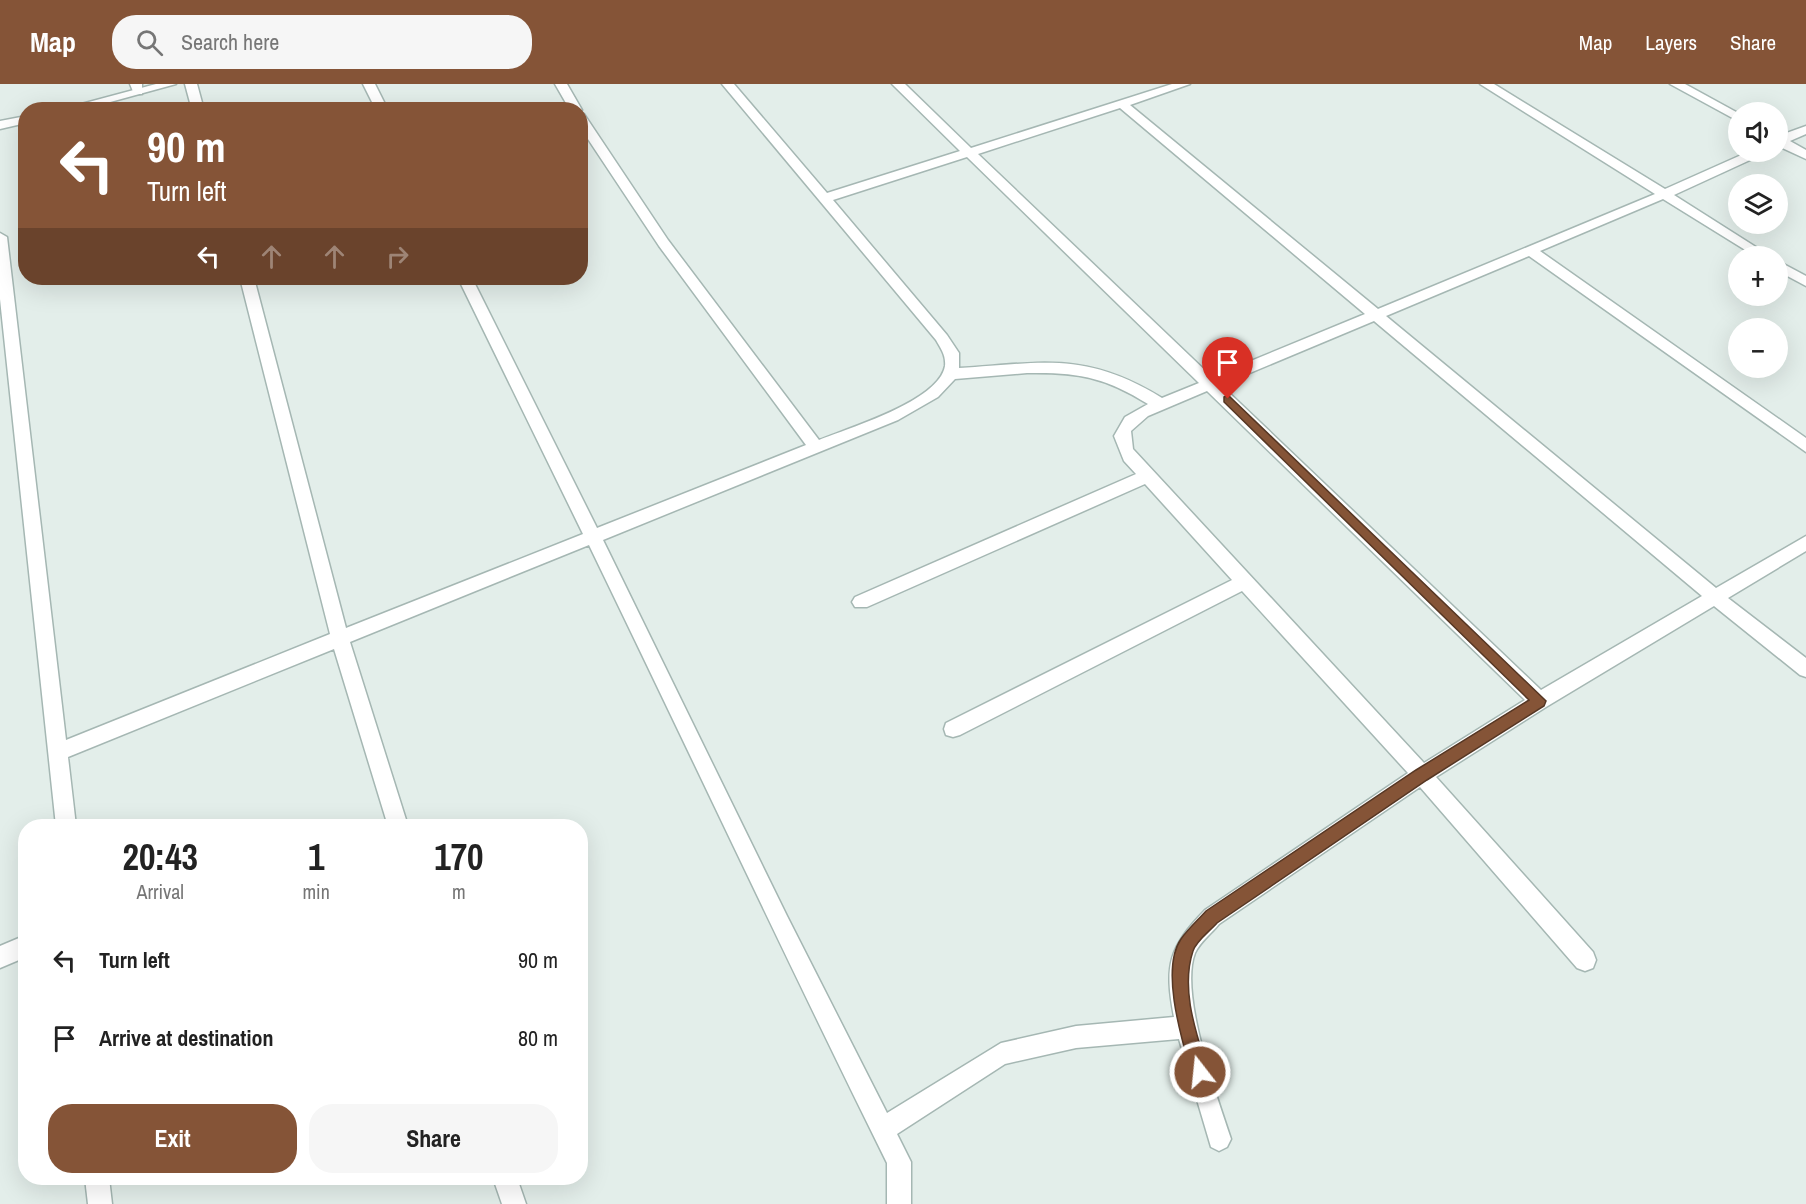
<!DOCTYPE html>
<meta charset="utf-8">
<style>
:root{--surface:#fff;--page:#f6f6f6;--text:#222;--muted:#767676;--accent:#855437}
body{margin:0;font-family:"Archivo Narrow",sans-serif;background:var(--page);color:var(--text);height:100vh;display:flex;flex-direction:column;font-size:22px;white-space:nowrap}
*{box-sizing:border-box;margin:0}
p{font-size:20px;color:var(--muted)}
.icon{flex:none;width:33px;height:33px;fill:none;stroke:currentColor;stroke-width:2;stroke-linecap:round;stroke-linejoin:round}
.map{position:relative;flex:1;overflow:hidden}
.panel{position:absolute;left:18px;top:735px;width:570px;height:366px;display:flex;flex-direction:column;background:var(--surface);border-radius:24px;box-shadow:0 6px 24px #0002}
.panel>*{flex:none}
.banner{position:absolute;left:18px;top:18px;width:570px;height:183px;border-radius:24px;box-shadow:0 6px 24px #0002;background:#855437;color:#fff;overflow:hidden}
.fabs{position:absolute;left:1728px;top:18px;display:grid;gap:12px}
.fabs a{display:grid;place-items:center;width:60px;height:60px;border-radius:50%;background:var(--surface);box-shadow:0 6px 24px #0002;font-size:30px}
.pin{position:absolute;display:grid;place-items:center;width:51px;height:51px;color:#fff;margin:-62px -26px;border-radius:50% 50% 50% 0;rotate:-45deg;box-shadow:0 0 6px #0007}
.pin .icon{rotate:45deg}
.me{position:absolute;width:66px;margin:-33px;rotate:344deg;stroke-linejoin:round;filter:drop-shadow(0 0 4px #0008)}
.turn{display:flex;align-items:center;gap:21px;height:126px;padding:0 30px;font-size:27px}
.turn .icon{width:78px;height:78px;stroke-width:2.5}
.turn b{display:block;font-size:42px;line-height:51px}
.lanes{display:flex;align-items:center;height:57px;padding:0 30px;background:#0003;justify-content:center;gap:30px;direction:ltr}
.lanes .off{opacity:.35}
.eta{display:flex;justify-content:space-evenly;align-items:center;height:102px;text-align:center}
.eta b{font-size:36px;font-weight:700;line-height:42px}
.primary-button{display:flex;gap:12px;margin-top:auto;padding:12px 30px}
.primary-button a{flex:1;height:69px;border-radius:24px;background:var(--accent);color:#fff;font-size:24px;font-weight:700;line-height:69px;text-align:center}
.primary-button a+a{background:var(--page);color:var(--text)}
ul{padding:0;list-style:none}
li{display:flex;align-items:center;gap:18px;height:78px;padding:0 30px}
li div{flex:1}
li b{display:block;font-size:22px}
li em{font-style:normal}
header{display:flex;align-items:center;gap:36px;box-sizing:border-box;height:84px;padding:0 30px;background:var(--accent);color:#fff}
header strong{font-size:28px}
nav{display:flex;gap:33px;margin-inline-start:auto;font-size:21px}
.search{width:420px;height:54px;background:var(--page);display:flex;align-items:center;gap:15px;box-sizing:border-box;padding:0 21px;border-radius:24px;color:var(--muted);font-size:22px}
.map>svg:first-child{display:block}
</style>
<header>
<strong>Map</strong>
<div class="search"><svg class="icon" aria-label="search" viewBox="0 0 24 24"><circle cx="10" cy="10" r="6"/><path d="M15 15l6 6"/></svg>Search here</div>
<nav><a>Map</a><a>Layers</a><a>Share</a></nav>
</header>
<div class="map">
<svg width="1806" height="1120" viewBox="0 0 1806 1120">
<rect width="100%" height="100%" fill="#e3eeea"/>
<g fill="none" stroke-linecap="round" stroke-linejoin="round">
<g stroke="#a5b7b3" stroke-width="3">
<path id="service" d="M130,0H142V10H134Z"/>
</g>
<g stroke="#a5b7b3" stroke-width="3">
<g id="minor">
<path d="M156,0H176L81,26H59Z"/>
<path d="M185,0H197L204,26H192Z"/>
<path d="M363,0H375L388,26H376Z"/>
<path d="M555,0H567L582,26L580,28V26H570Z"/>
<path d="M722,0H734L827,109L960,67L892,0H905L971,64L1172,0H1190L1130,21L1378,225L1655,110L1480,0H1494L1665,105L1748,68H1763L1761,71L1674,111L1770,172H1755L1663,115L1540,167L1806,354V368L1529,172L1386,232L1716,504L1806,452V467L1728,514L1806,574V593L1800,591L1714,522L1546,623L1436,693L1593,868L1596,876L1593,884L1585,887L1577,884L1420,703L1219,840C1212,849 1200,858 1195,869C1179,910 1217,1012 1231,1055L1227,1063L1219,1067L1211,1063L1179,955L1076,964L1005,980L897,1050L911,1078V1120H887V1079C786,875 689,667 589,461L350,558L408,742H388L334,565L68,673L76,742H56L0,215V149L7,153L66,656L330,550L240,194H254L346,544L583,450L458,194H472L597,444L806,361L659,162L580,43V30H584L668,156L819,356C849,344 939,317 945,282C946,271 941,265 936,256ZM1120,24L1365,230L1212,293L978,70ZM967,73L1199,299L1162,314C1086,267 1043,279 959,284V269L947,251L833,116ZM1374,237L1702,512L1541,606L1221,301ZM1027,289C1077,288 1105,293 1148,320L1125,333L1114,352L1124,377L1136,390L855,513L852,518L855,523H867L1145,400L1232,496L946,639L944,645L946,651L953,653L960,651L1242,507L1408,689L1205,826C1169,863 1164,881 1174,933L1076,942L1001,959L887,1029L787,832L603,456L898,336L938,313L955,295ZM1207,307L1525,616L1424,679L1133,365L1131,347L1148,332Z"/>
<path d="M1670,0H1685L1738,29V37Z"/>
<path d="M26,32V39L0,45V37Z"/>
<path d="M1806,42V50L1790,57L1806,66V75L1778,62V52Z"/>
<path d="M1778,177L1806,192V202L1778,187Z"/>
<path d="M26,851V873L0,884V862Z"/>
<path d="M85,1094H109L112,1120H88Z"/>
<path d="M493,1094H517L526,1120H502Z"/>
</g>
</g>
<use href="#service" fill="#fff" fill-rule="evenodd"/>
<use href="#minor" fill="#fff" fill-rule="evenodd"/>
</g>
<path fill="#855437" stroke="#563724" stroke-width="1.5" d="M1228,311L1546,617L1544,622L1427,696L1217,839C1210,847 1196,857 1193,867C1180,906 1197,951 1208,988L1206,994L1200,997L1193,994L1191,988C1182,956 1160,885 1181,855C1188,845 1198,836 1206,827L1416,686L1529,616L1224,318V313Z"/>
</svg>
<div class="fabs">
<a><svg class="icon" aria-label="sound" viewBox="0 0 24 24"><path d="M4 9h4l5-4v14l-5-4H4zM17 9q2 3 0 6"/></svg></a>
<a><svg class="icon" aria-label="layers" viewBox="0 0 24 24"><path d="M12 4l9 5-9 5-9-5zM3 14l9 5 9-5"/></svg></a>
<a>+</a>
<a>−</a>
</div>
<div class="pin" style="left:1228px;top:315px;background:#d93025"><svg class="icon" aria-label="arrive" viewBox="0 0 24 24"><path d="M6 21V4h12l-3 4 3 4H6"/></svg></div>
<svg class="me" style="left:1200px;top:988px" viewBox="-20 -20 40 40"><circle r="17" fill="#855437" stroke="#fff" stroke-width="3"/><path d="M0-11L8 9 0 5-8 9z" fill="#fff"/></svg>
<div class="banner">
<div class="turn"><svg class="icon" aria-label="left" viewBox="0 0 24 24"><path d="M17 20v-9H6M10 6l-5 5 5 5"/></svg><div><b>90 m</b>Turn left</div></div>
<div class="lanes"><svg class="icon" aria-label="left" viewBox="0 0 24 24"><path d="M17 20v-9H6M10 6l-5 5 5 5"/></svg><svg class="icon off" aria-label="ahead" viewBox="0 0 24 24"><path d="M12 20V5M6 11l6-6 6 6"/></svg><svg class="icon off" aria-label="ahead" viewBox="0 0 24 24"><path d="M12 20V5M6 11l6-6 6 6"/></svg><svg class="icon off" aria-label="right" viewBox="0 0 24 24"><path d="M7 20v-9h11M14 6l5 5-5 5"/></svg></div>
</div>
<section class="panel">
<div class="eta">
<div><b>20:43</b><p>Arrival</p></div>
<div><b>1</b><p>min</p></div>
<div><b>170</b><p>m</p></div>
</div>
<ul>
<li><svg class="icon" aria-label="left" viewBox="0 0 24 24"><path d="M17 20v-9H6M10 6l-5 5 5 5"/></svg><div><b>Turn left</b></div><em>90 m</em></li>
<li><svg class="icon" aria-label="arrive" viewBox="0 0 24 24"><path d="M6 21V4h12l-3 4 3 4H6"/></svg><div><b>Arrive at destination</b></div><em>80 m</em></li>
</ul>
<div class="primary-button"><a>Exit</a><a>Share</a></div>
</section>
</div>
